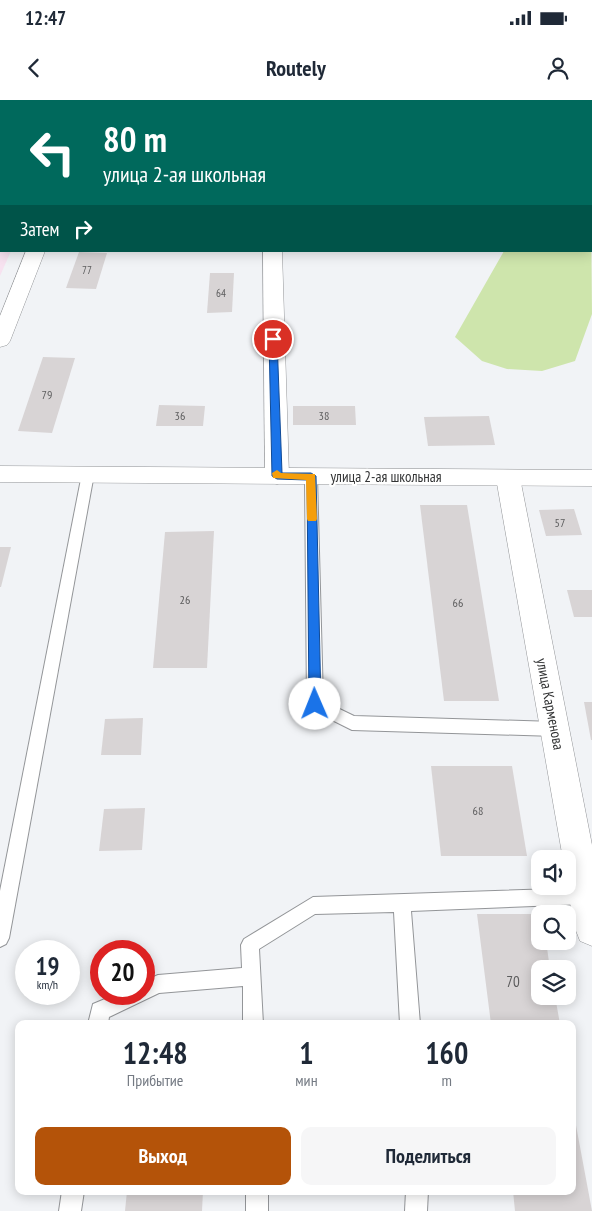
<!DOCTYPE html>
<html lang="ru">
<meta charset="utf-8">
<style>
:root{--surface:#fff;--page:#f6f6f7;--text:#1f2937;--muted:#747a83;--accent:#b45309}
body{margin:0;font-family:"PT Sans Narrow",sans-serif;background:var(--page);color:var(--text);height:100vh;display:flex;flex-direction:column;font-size:19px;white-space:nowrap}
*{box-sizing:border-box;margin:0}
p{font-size:16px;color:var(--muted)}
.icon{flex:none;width:28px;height:28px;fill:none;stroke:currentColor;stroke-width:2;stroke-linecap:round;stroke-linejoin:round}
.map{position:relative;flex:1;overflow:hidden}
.panel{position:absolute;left:15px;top:920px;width:561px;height:175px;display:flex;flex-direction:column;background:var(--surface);border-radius:10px;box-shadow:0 2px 12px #0003}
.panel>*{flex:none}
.top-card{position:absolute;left:0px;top:0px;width:592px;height:152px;box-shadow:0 2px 12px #0003;background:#00695c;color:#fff;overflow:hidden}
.fabs{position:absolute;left:531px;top:750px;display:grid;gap:10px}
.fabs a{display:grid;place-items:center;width:45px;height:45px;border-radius:10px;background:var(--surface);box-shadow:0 2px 12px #0003;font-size:25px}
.speed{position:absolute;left:15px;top:840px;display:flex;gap:10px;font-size:25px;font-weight:700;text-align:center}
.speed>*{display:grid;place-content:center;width:65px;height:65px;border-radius:50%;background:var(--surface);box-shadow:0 2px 12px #0003;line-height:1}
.speed small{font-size:12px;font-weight:400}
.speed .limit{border:8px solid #d22;background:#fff;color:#111}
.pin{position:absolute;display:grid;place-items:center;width:42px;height:42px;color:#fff;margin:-21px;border:2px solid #fff;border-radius:50%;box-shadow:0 1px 5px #0007}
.me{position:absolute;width:55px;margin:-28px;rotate:359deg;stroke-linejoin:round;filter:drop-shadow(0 0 4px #0008)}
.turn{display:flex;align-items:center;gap:18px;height:105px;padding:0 20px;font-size:22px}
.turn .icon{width:65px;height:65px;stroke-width:2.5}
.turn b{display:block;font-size:35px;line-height:42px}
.then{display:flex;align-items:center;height:48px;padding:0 20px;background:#0003;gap:10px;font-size:19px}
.eta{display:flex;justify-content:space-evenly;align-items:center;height:85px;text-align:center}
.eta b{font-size:30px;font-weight:700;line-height:35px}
.action{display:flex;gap:10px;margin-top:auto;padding:10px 20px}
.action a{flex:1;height:58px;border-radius:10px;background:var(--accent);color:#fff;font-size:20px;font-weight:700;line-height:58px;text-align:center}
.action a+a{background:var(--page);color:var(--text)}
.status{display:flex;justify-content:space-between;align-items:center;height:35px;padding:0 25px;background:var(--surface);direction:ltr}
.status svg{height:14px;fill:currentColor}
header{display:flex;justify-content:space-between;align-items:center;height:65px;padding:0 20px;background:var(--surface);font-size:22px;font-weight:700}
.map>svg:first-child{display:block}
</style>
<div class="status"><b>12:47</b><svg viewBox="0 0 49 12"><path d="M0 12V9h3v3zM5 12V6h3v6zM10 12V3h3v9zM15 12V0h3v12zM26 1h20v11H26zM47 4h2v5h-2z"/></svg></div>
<header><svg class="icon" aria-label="back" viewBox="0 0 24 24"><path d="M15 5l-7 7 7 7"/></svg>Routely<svg class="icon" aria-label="person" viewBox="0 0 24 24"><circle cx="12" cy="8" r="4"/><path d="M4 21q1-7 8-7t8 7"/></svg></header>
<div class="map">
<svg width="592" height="1111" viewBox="0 0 592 1111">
<rect width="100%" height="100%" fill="#f1f3f6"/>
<path fill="#f7e2f0" d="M0,0H79L1,1V151H11L0,176Z"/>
<path fill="#cee5ac" d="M591,103L592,214L575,261L542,271L507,269L482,261L455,237L504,151H591Z"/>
<g fill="#d8d4d5">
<path d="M79,152L107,153L96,189L66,188Z"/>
<path d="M210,173H234L232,212L207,213Z"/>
<path d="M43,257L75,258L52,333L18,331Z"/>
<path d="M159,305L205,306L203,326H156Z"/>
<path d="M293,306H355L356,325H293Z"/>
<path d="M489,316L495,345L428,346L424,317Z"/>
<path d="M420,405H467L499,601H444Z"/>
<path d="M574,409L582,435L546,436L539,410Z"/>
<path d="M214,431L207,568H153L165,432Z"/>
<path d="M0,447H11L1,487H0Z"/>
<path d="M567,490H592V517H574Z"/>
<path d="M584,602H592V640H591Z"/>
<path d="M143,618L141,655H101L105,619Z"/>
<path d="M431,666H512L527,756H441Z"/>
<path d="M145,708L142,750L99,751L104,709Z"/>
<path d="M477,814H540V841H546L550,869H540V896H555L560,924H491Z"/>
<path d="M142,920H210V924H141Z"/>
<path d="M572,1004L592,1111H515L513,1091H572Z"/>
<path d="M127,1091H203L202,1111H125Z"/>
</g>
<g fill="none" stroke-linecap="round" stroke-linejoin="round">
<g stroke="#939598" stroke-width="2">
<g id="service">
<path d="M412,0H421V1H413Z"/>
<path d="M88,370L93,371L94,374L9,838L6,844L0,847V791L82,374L83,371Z"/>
<path d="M311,372L316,373L317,376L323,601L354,616L555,622L561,624L563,629L561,634L555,636L352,630L310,609L307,604L305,376L306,373Z"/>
<path d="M586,788L592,790V802L586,804L411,811L420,924H400L394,812L315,814L259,849L263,924H243V886L159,893L109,917L108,924H88L93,904L117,894H144V881L158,875L242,868L241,845L244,839L313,797Z"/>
<path d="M62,1091H84L81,1111H59Z"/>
<rect x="246" y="1091" width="22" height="20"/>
<path d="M406,1091H428L427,1111H405Z"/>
</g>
</g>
<g stroke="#939598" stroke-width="1">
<g id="minor">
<path d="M592,41V53H591V41Z"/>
<path d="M263,151H282L289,376L285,382L277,384L269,382L265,376Z"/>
<path d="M508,370L516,372L520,378L592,745V846L580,841C569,816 568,786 568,759H563L496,378L500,372Z"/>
</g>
</g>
<g stroke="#939598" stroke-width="1">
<g id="tertiary">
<path d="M26,151H45L10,241L7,245L0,247V216Z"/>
<path d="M0,366L592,370V386L0,382Z"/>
</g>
</g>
<use href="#service" fill="#fff" fill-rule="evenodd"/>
<use href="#minor" fill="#fff" fill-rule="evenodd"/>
<use href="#tertiary" fill="#fff" fill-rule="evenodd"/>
</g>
<path fill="#1a73e8" stroke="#114b97" d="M273,236L277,239L282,373H311L316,376L321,604L319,608H311L309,604L307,380L277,379L272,376L269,239Z"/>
<path fill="#f59e0b" d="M277,370L281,373L315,374L317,419L316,421H308L307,419L306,380L273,378L272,373Z"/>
<g text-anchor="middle" stroke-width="4.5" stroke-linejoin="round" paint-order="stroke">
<g font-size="11" fill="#5c5c5d">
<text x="87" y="174">77</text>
<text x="221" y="197">64</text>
</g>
<g font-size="12" fill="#5c5c5d">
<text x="47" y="299">79</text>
<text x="180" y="320">36</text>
<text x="324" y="320">38</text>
<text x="560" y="427">57</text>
<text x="185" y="504">26</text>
<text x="458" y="507">66</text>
<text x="478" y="715">68</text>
</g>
<g font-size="15" fill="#333435" stroke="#fff">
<text x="386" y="382">улица 2-ая школьная</text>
<text transform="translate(550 604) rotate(79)" y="5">улица Карменова</text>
</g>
<g font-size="15" fill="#5c5c5d">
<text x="513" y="887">70</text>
</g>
</g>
</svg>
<div class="fabs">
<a><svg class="icon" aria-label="sound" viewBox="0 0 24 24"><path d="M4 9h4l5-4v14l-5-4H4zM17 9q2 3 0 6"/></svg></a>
<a><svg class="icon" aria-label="search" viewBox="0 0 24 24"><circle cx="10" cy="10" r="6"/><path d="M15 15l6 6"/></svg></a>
<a><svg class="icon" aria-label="layers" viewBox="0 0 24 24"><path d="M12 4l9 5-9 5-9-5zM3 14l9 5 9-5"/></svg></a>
</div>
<div class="speed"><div>19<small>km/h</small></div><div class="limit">20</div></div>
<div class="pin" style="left:273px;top:239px;background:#d93025"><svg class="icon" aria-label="arrive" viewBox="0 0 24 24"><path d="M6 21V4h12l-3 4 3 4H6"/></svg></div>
<svg class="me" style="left:315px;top:604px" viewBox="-20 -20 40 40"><circle r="19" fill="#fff"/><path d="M0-13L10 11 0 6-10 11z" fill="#1a73e8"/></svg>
<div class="top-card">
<div class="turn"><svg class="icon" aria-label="left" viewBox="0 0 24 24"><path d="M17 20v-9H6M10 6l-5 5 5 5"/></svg><div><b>80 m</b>улица 2-ая школьная</div></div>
<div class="then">Затем<svg class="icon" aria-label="right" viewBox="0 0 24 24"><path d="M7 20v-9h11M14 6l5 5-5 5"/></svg></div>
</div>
<section class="panel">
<div class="eta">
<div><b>12:48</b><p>Прибытие</p></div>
<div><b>1</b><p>мин</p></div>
<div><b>160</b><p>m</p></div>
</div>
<div class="action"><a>Выход</a><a>Поделиться</a></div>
</section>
</div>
